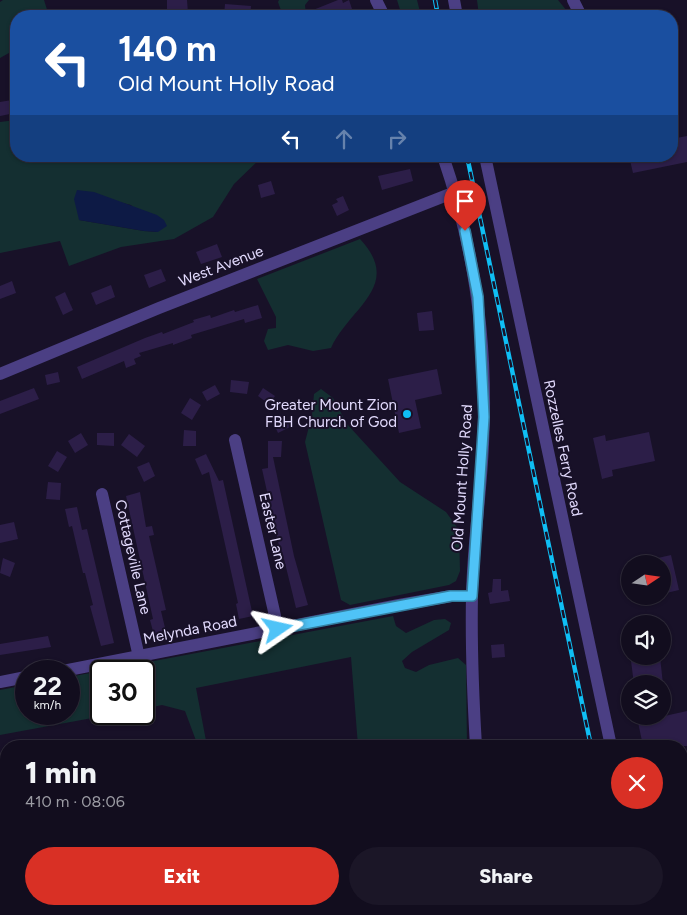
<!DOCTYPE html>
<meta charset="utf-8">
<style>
:root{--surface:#120d1e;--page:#1b1627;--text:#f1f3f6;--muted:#9c9ca4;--line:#312d3c;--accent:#d93025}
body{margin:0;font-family:Figtree,sans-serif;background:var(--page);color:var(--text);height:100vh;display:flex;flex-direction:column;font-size:19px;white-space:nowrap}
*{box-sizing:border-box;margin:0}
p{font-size:16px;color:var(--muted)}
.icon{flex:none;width:28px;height:28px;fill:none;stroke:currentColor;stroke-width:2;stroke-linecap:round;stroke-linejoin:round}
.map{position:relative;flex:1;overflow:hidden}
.drawer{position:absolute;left:0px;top:740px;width:688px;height:175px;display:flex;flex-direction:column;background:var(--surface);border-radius:20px 20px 0 0;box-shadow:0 1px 4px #0004,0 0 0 1px var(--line)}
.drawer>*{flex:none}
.banner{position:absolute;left:10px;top:10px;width:668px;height:152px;border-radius:20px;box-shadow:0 1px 4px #0004,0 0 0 1px var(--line);background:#1a4fa0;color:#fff;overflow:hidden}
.needle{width:32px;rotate:77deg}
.fabs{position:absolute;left:621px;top:555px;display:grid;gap:10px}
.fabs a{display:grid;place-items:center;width:50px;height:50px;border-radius:50%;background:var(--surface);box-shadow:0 1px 4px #0004,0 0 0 1px var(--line);font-size:25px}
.speed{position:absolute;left:15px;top:660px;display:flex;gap:10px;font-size:25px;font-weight:700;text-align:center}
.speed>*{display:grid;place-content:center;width:65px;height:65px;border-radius:50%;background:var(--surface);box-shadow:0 1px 4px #0004,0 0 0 1px var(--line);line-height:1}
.speed small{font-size:12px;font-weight:400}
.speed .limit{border:2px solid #111;border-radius:8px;background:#fff;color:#111}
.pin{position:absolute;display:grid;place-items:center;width:42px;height:42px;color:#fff;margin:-51px -21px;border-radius:50% 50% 50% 0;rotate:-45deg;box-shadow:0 0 5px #0007}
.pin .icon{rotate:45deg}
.me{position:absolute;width:55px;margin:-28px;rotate:79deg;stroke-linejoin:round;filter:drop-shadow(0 0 4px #0008)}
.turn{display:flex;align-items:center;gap:18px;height:105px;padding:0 25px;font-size:22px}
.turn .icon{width:65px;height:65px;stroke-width:2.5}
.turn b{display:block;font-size:35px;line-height:42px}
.lanes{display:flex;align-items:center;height:48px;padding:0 25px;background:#0003;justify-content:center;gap:25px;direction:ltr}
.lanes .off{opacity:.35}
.round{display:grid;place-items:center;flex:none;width:52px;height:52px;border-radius:26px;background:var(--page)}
.head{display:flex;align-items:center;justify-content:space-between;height:85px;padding:0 25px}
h1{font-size:30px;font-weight:800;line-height:38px}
.primary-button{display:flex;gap:10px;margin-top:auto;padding:10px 25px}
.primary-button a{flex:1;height:58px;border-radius:30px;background:var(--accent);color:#fff;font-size:20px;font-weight:800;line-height:58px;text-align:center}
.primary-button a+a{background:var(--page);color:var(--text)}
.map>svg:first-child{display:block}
</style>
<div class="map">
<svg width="687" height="915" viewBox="0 0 687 915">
<rect width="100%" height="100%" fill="#181128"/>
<g fill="#142f31" fill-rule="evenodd">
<path d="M3,0H44L49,16H16V49L0,58V2Z"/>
<path d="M279,0H309L305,5L306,16H283L278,2Z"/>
<path d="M397,0H417L421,16H402Z"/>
<path d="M477,0H558L571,16H479Z"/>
<path d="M16,120V156H263L234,184L213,217L174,239L121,247L69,266L60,241L0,253V122ZM119,202L131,205L158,232L144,231L79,220Z"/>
<path d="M360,239C404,286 349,308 331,348L313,351L288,345L268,350L264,341L268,329L276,328V317L257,279Z"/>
<path d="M321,389L333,398L347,424L400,482L446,512L459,530L460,571L456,581L449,585L350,605L341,600L305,442L312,415L314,394Z"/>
<path d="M393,616L396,626L406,633L434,620L445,619L451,623L449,630L412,652L402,661L405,668L416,672L429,665L458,658L466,665L467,746H358L351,657L196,688L207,746H198L185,711L162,705L144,709V671H101V714H114L0,735V690L26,685V714H69V677Z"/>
</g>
<path fill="#0d1a45" d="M77,190L94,192L157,215L164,220L167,226L158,232L144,231L79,220L74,199Z"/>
<g fill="#2c1e48">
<path d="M167,0H187L188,13L179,14L178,9L167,10Z"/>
<path d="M338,0H342L343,3L349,0L353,12L348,14L349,16H298Z"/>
<path d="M225,4L251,6L250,16H224Z"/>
<path d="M12,100L15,113L0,116V102Z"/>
<path d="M687,136V162L633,173L629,156H671V139Z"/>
<path d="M410,169L413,181L382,190L378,176Z"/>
<path d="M271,181L275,194L261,198L258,185Z"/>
<path d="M343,196L349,210L337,216L332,205L338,202L336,199Z"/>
<path d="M217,244L222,257L201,264L196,252Z"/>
<path d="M161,269L166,281L149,288L144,275Z"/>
<path d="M12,281L16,293L0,299V286Z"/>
<path d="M111,285L115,297L96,305L91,293Z"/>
<path d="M65,292L73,310L63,315L55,297Z"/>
<path d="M258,305L262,318L245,323L244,319L191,335L192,338L173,345V343L139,353L141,356L134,359L136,364L126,368L124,361L82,379L77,367L145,338L162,332L163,334L194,322L193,320L210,315L211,318L234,310L235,312Z"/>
<path d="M432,311L434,330L419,331L417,313Z"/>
<path d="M437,369L442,394L415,400L421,428L399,433L388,379Z"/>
<path d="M58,372L60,382L47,385L45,375Z"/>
<path d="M231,380L249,382L247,394L230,392Z"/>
<path d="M215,385L220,394L207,401L202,392Z"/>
<path d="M34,388L39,399L0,414V401Z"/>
<path d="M263,388L275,396L269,404L258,396Z"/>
<path d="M190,398L201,405L192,420L181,413Z"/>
<path d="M284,414L290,427L278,433L272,420Z"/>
<path d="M184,430L196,431V446H183Z"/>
<path d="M649,432L655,461L612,470L613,476L602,479L593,438L605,435L606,441Z"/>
<path d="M81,433L88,445L75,453L68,441Z"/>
<path d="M97,433H114V446L97,445Z"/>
<path d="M129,434L145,446L137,457L121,445Z"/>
<path d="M268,441H282L281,457H273L294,556L308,605L296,608L284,559H282L262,469L268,468Z"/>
<path d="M57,451L67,457L58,472L48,466Z"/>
<path d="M206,454L219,481L223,480L253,616L239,619L236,604L238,603L209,472L202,475L195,459Z"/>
<path d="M149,462L155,476L144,482L137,467Z"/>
<path d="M48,482L61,483L60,500L46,499Z"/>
<path d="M140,492L146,527L152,526L154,535L149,536L166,610L161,611L166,632L154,635L150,620L153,619L126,496Z"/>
<path d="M77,507L82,530L87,529L114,643L101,646L90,606L93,605L85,573H83L72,526L69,527L65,509Z"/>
<path d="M14,522L18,539L0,543V525Z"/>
<path d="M671,555L679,590L662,594V564H645V561Z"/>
<path d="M3,558L15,563L10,577L0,573Z"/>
<path d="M493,579H501V591L508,590L510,601L490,604L488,593L492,592Z"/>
<path d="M48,636L51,647L0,655V644Z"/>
<path d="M504,644L505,657L492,658L491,645Z"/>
<path d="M660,657L663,684H634L631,661Z"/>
<path d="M687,711V746H643L638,722Z"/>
</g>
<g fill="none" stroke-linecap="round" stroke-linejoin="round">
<g stroke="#4b3f84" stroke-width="12">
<path d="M376,0L384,16"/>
<path d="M454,0L457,16"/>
<path d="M573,0L581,16"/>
<path d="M443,156C475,249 488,346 483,444C481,494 473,544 472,595C471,645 473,696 476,746"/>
<path d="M485,156L611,746"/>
<path d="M0,374L159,308L455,192"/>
<path d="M235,440L278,629"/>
<path d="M102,494L139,657"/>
<path d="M63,671L399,605L451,596H472"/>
<path d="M0,682L26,677"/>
<path d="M643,909L644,915"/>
<path d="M479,915V909"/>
</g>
<g stroke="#0fbef4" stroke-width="4.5">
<g id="rail">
<path d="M435,0L438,16"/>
<path d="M467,156L591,746"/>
<path d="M681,894L687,900"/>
<path d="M625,909L626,915"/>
</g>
</g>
<use href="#rail" stroke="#181128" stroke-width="2.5" stroke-dasharray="8" stroke-linecap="butt"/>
</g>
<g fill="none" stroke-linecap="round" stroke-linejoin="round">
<g stroke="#337fa1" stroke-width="12">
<path id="route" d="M278,629L451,596H472L484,417L478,297L465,231"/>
</g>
<use href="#route" stroke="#4fc3f7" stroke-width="9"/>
</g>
<circle fill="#0fbef4" stroke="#181128" stroke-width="2" cx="407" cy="414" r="5"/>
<g text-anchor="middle" stroke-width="4" stroke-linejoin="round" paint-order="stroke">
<g font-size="15" fill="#e2dafd" stroke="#181128">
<text transform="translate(221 266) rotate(-21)" y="5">West Avenue</text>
<text transform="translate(563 448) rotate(78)" y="5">Rozzelles Ferry Road</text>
<text transform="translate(462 478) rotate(-86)" y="5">Old Mount Holly Road</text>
<text transform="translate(273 531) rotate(77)" y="5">Easter Lane</text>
<text transform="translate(133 557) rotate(77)" y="5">Cottageville Lane</text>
<text transform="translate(190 630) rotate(-11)" y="5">Melynda Road</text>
</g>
<g font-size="15" fill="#e2dafd" stroke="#181128" text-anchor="end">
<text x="397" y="410">Greater Mount Zion<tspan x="397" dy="17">FBH Church of God</tspan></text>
</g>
</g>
</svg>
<div class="fabs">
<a><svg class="needle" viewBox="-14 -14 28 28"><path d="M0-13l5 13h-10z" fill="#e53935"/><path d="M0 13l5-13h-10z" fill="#9c9ca4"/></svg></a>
<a><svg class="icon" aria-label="sound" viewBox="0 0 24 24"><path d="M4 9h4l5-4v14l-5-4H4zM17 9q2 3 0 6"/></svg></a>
<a><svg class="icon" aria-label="layers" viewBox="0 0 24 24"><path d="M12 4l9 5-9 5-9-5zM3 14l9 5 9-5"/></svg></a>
</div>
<div class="speed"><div>22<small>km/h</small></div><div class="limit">30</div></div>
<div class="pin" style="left:465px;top:231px;background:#d93025"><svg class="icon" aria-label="arrive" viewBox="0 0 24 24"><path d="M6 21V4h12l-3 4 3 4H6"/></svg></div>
<svg class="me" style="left:278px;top:629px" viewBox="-20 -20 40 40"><path d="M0-17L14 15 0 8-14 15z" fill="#4fc3f7" stroke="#fff" stroke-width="4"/></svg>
<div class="banner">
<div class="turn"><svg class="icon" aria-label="left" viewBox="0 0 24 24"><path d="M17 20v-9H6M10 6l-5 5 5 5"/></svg><div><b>140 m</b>Old Mount Holly Road</div></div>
<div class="lanes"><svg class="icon" aria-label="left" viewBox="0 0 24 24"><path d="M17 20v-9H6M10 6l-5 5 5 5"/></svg><svg class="icon off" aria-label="ahead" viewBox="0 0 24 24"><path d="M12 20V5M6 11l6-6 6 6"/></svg><svg class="icon off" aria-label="right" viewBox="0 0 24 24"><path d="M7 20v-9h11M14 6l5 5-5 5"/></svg></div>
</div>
<section class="drawer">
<div class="head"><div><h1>1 min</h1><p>410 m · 08:06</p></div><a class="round" style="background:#d93025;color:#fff"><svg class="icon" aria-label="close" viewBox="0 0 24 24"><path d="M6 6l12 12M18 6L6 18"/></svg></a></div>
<div class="primary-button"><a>Exit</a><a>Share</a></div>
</section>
</div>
